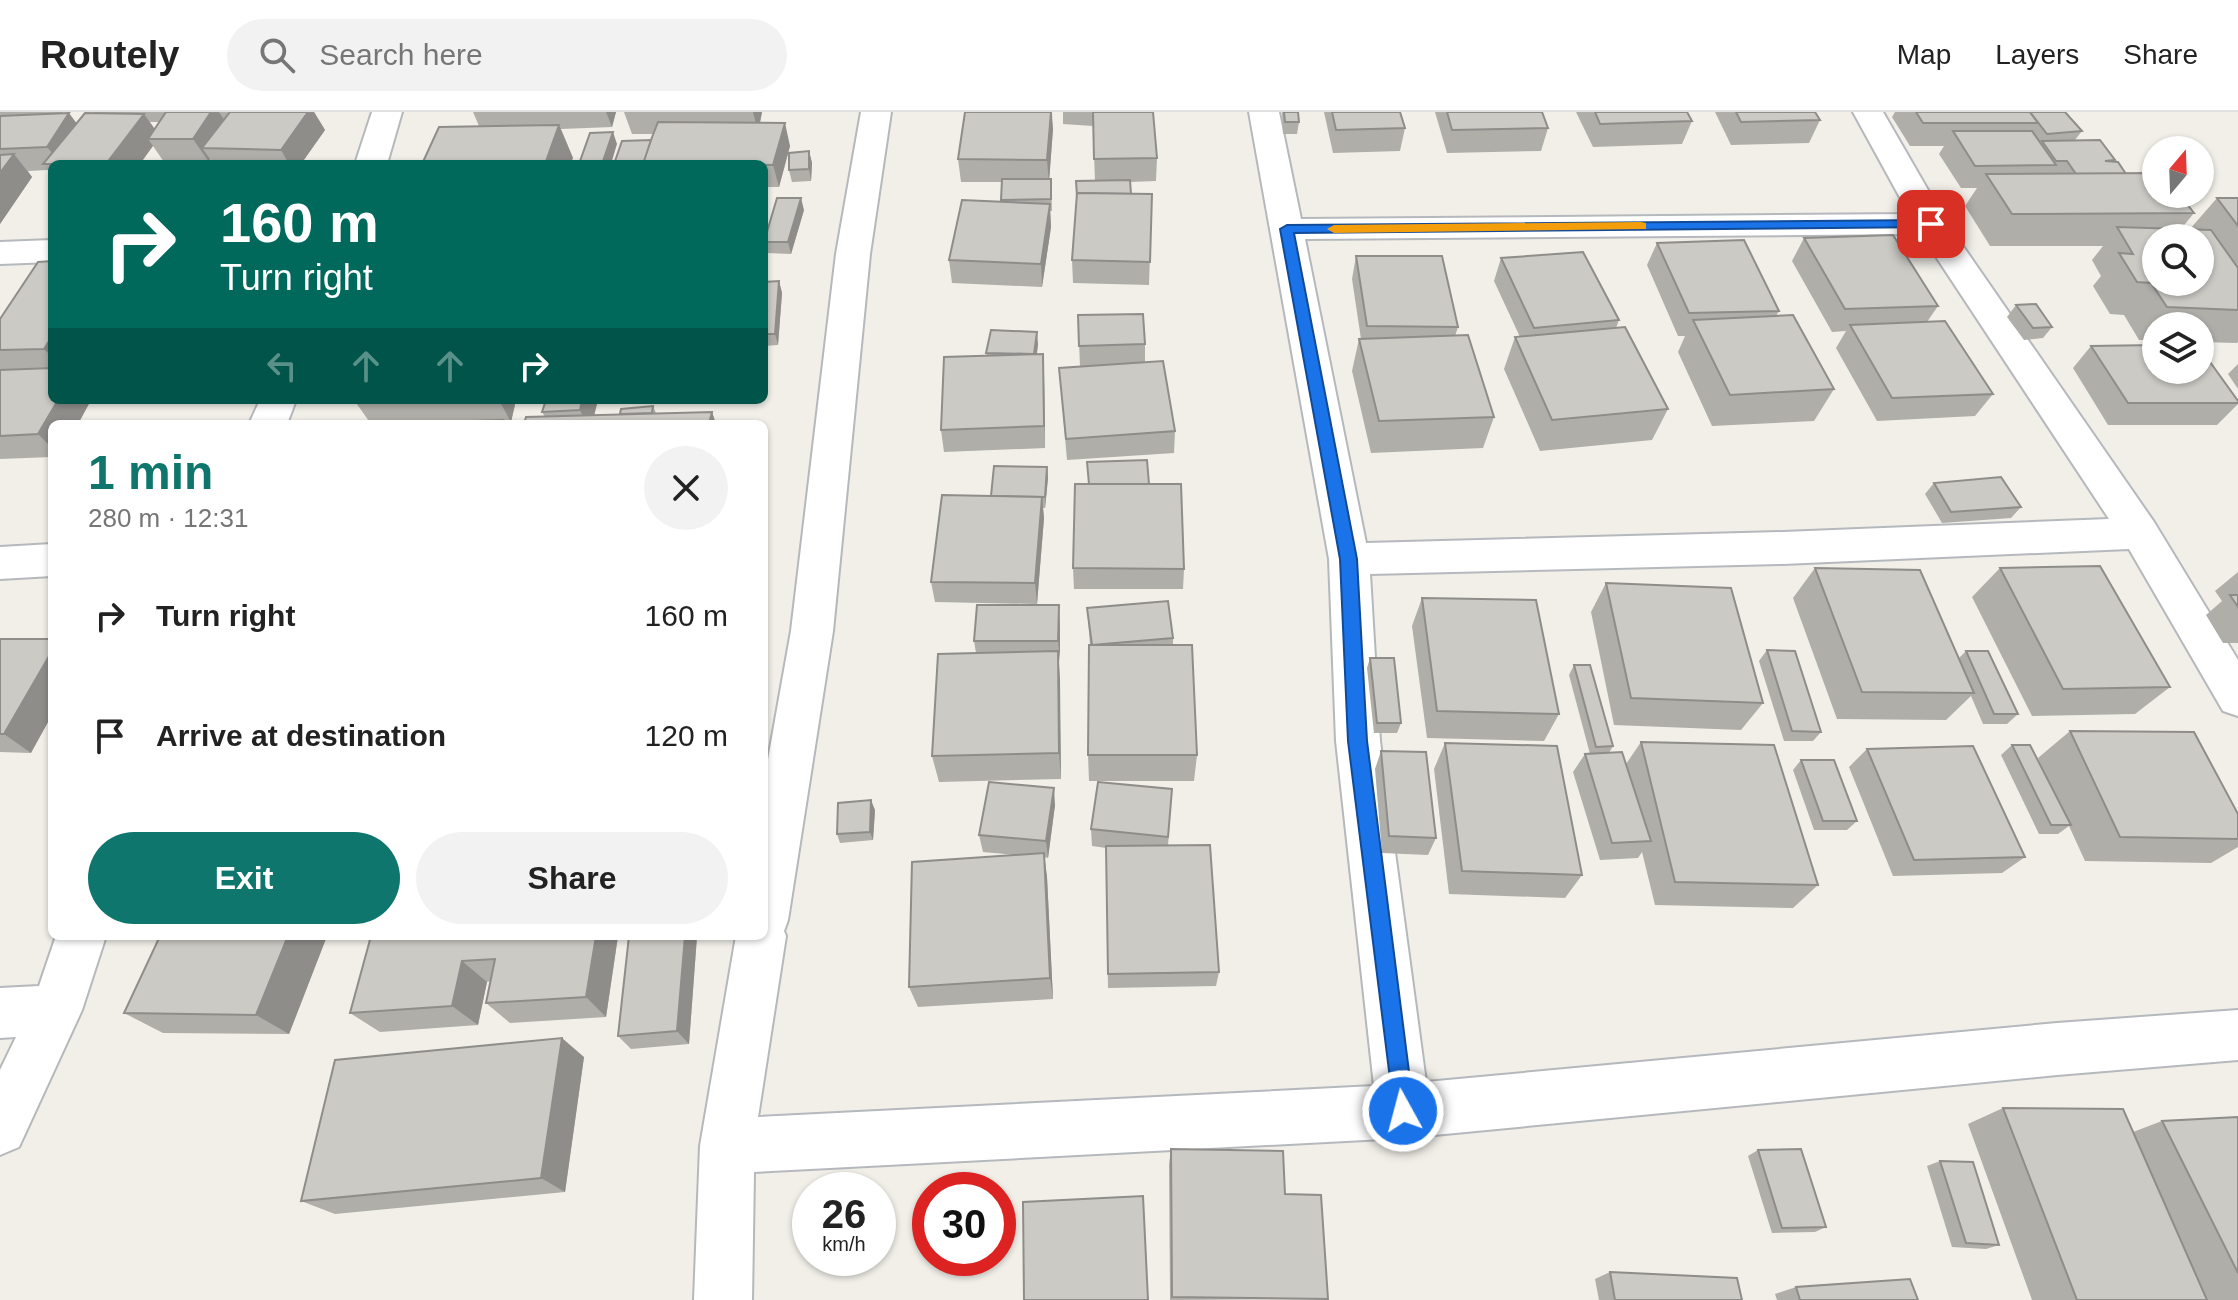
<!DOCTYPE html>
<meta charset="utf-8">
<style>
:root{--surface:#fff;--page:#f2f2f2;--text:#222;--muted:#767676;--line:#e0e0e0;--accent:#0f766e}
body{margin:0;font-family:Arial,sans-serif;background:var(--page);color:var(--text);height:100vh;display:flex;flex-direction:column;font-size:30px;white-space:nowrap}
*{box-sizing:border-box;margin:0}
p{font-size:26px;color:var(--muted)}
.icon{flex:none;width:44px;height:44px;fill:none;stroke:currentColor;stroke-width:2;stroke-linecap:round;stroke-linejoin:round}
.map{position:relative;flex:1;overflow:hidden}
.side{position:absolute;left:48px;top:308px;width:720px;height:520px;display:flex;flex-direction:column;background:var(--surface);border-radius:12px;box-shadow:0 2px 6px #0004}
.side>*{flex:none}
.top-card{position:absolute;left:48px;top:48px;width:720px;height:244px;border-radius:12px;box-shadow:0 2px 6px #0004;background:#00695c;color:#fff;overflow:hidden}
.needle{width:52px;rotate:19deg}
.fabs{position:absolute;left:2142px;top:24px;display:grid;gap:16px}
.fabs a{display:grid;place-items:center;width:72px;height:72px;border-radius:50%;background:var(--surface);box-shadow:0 2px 6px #0004;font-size:40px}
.speed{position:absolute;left:792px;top:1060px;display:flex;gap:16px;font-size:40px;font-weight:700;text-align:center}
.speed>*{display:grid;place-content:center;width:104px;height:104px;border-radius:50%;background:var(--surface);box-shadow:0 2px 6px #0004;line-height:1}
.speed small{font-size:20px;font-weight:400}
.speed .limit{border:12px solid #d22;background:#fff;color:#111}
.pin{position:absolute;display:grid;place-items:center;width:68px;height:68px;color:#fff;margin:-34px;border-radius:16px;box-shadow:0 4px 12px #0006}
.me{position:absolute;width:88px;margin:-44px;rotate:353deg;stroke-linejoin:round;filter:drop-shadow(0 0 6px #0008)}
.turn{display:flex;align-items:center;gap:28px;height:168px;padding:0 40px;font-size:36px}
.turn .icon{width:104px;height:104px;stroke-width:2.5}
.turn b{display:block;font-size:56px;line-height:68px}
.lanes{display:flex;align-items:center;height:76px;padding:0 40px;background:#0003;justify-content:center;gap:40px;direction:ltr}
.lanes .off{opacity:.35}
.round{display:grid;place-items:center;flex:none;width:84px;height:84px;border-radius:42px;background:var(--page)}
.overview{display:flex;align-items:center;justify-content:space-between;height:136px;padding:0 40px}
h1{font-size:48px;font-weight:700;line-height:60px;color:var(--accent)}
.cta{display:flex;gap:16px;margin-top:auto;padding:16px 40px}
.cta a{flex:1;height:92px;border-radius:48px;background:var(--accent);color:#fff;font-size:32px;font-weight:700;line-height:92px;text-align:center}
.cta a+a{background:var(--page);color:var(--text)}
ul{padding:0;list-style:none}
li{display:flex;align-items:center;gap:24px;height:120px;padding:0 40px}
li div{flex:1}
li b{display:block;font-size:30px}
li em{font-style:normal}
header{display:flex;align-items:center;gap:48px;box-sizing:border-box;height:112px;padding:0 40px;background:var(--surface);border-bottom:2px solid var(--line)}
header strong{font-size:38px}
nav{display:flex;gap:44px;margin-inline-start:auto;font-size:28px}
.search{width:560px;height:72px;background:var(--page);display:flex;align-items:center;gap:20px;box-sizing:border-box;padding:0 28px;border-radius:44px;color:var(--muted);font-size:30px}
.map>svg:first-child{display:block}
</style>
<header>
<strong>Routely</strong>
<div class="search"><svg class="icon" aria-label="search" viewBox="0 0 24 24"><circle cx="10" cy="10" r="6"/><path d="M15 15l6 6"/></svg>Search here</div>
<nav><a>Map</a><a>Layers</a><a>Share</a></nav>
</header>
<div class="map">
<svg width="2238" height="1188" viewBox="0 0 2238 1188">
<rect width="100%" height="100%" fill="#f1efe8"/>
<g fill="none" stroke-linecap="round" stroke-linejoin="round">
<g stroke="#b5b8bc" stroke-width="4">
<g id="minor">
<path d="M372,0H402L387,52H355Z"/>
<path d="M861,0H891L870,142L833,519L788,808L784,819L786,824L758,1005L1374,974L1336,629L1329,447L1249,0H1279L1301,107L1909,102L1853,0H1883L1947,111L2154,410L2238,548V604L2223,599L2129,437L1783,452L1370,462L1380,629L1426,970L2057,911L2238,898V948L2057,963L1403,1026L754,1060L752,1188H694L700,1034L736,824H764V670L791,519L836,142ZM1921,122L2109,407L1783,420L1366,431L1305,127Z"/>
<path d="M52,128V150L0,152V130Z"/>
<path d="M260,288H296L287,312H249Z"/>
<path d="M52,432V464L0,467V435Z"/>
<path d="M56,824H106L82,898L19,1035L0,1043V958L16,925L0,926V876L39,874Z"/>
</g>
</g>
<use href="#minor" fill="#fff" fill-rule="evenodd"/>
</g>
<g fill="#afaea9" fill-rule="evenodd">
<path d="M0,0H63L62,1L77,11L94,1V0H314L325,18L301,52H213L210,47L209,50H164L153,34L52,52V63L48,58L28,59L32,65L0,112ZM150,10H160L155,17Z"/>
<path d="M473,0H616L612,15L561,17L573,46L570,52H422L479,14Z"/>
<path d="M624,0H762L760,11L790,34L779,75H764V52H614L651,28L654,22H632Z"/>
<path d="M965,0H1052L1053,17L1049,67H1051L1052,99H1050L1051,115L1042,175L952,171L949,148L1002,90V70H961L958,47Z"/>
<path d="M1063,0H1153L1157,46L1156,69L1130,70L1131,82H1152L1149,173L1073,171L1072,148L1095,69L1093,14L1063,12Z"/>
<path d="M1282,0H1298L1299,10L1297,22H1283Z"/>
<path d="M1324,0H1400L1405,16L1400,39L1333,41Z"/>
<path d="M1435,0H1542L1548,16L1541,39L1447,41Z"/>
<path d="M1576,0H1687L1692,9L1682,32L1593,35Z"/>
<path d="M1715,0H1815L1820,8L1809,31L1731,33Z"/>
<path d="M1895,0H2065L2082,19L2075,28L2115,48L2114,50L2126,62L2194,101L2181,117H2190L2217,86H2238V230L2237,231L2200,230V214H2156V228H2139L2124,203L2110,202L2093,174L2101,164L2092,148L2103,134H1990L1965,94L1977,76H1961L1939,42L1944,34H1910L1892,5Z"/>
<path d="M809,39L812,51L811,69L792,70L789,58Z"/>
<path d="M804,98L791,142L767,141L764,128Z"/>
<path d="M1804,126L1938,194L1927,210L1993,282L1975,304L1877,309L1836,236L1846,219L1832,220L1792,149Z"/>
<path d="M1657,131L1779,199L1776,204L1834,277L1814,309L1712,314L1678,240L1685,224H1678L1647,153Z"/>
<path d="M1356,144L1458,215L1455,224L1494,305L1483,336L1371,341L1352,259L1359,227H1361L1352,167Z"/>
<path d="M1501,146L1619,208L1616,216L1668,297L1652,328L1540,339L1504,257L1515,225H1520L1494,169Z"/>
<path d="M52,149V288H91L78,312H52V345L0,347V207Z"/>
<path d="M779,169L782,181L778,233L764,234V170Z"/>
<path d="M2016,193L2052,215L2043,226L2024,228L2007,205Z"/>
<path d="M1078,203L1145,232V251L1175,319L1174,341L1067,348L1059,256L1080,255Z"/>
<path d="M1038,232L1037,242H1043L1044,264L1045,336L944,340L941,318L987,244L986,241Z"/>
<path d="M2091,234L2238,289V292L2217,313H2108L2073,256Z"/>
<path d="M2238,252V277L2228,262Z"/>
<path d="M354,288H516L511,310L371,312Z"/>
<path d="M546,288H598L594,303L620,302L621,297L653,294L656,301L712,300L716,312H524L526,305H545L542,300Z"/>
<path d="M1047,355L1048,366L1045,396H1043L1044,406L1037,492L935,490L931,470L991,384Z"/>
<path d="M1934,371L2021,395L2011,406L1942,411L1925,382Z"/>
<path d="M1089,372H1149L1184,457L1183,477H1074L1073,456Z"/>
<path d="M1815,456L1959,546L1966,539L2018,602L2007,612H1983L1971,584L1946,608L1837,607L1793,486Z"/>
<path d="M2000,456L2170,575L2135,602L2032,604L1972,485Z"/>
<path d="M2238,460V531H2223L2206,503L2222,489L2215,479Z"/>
<path d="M1606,471L1763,591L1741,618L1614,613L1591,500Z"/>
<path d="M1422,486L1559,602L1544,629L1427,626L1412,514Z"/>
<path d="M1087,496L1173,526V533L1197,643L1194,669H1089L1088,643L1090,533Z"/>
<path d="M1060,513L1059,549L1061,667L939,670L932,644L976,541L974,529Z"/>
<path d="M0,527L31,641L0,640Z"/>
<path d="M1767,538L1821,620L1813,629H1784L1759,549Z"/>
<path d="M1370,546L1401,611L1397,621H1374L1367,556Z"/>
<path d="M1574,553L1613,634L1609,641L1626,652L1641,630L1818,773L1793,796L1655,793L1642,740L1638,746L1600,748L1573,660L1585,642H1590L1569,563Z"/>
<path d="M2070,619L2238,702V735L2211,751L2085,749L2069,714L2058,722H2039L2001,643L2012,633L2044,660L2038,646Z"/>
<path d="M1445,631L1582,763L1565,786L1449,782L1434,657Z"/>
<path d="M1867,637L2025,745L2002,761L1893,764L1849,655Z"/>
<path d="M1381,639L1436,726L1428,743L1382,741L1375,657Z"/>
<path d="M1801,648L1857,709L1847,718H1814L1793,658Z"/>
<path d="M1172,677L1168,734L1219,860L1216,874L1108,876L1106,736L1092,734L1091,717Z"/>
<path d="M1055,693L1048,746L1044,745L1047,765L1053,887L918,895L909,875L1016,743L983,740L979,723Z"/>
<path d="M875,698L873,728L840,731L837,722Z"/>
<path d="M160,824H327L289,922L163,921L124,901Z"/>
<path d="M371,824H618L606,905L510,911L486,891L490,869L487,870L478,913L380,920L350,901Z"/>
<path d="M629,824H697L689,932L631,937L618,924Z"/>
<path d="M584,945L565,1080L335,1102L301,1089Z"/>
<path d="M2003,996L2133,1020L2162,1009L2238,1005V1188H2032L1968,1012Z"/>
<path d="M1171,1037L1328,1187L1170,1188L1169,1052Z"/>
<path d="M1758,1038L1826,1115L1815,1120L1772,1121L1748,1044Z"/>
<path d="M1940,1049L1999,1133L1986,1137L1952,1135L1927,1054Z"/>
<path d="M1610,1160L1742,1188H1599L1595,1167Z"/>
<path d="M1796,1175L1918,1188H1777L1775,1182Z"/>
</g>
<g fill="#8f8d8a">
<path d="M211,0H219L230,17L202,36L210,47L209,50L193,27Z"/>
<path d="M308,0H314L325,18L301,52H289L281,38Z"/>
<path d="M606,0H616L612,15Z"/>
<path d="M753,0H762L758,20Z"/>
<path d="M1051,0L1053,17L1049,71L1047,48Z"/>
<path d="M69,1L86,24L61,52L47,35Z"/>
<path d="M144,2L160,25L148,27L153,34L140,52H106Z"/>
<path d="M785,11L790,34L779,75L773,53Z"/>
<path d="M559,13L573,46L570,52H545Z"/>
<path d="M613,20L617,32L611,52H602Z"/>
<path d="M809,39L812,51L811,69L809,57Z"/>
<path d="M14,42L32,65L0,112V61Z"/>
<path d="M801,86L804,98L791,142L788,130Z"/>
<path d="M1050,92L1051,115L1042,175L1041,152Z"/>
<path d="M779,169L782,181L778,233L775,222Z"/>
<path d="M1037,220L1038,232L1035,255L1034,244Z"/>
<path d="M51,226L52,228V245L44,237Z"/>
<path d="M1043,242L1044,264L1045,336L1044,314Z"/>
<path d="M58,288H91L78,312H52V336L38,322Z"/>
<path d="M499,288H516L511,310Z"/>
<path d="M582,288H598L592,312H586L580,298Z"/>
<path d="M712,300L716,312H709Z"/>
<path d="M1047,355L1048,366L1045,396V385Z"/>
<path d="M1042,385L1044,406L1037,492L1035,471Z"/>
<path d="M1059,493L1060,513V549L1058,529Z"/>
<path d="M52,539V603L31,641L4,622Z"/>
<path d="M1058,539L1060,567L1061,667L1059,641Z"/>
<path d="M1054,676L1055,693L1048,746L1046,729Z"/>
<path d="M871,688L875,698L873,728L870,720Z"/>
<path d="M1044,741L1047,765L1053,887L1050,866Z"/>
<path d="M288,824H327L289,922L256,903Z"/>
<path d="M596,824H618L606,905L586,885Z"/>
<path d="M685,824H697L689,932L677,919Z"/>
<path d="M462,849L487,870L478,913L452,894Z"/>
<path d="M562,926L584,945L565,1080L541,1066Z"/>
</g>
<g fill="#cccac5" stroke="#8f8d8a" stroke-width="2" fill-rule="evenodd">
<path d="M166,0H211L193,27H148Z"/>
<path d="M230,0H308L281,38L202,36Z"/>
<path d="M965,0H1051L1047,48L958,47Z"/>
<path d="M1093,0H1153L1157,46L1094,47Z"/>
<path d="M1284,0H1298L1299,10H1285Z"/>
<path d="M1332,0H1400L1405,16L1336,18Z"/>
<path d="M1447,0H1542L1548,16L1452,18Z"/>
<path d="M1595,0H1687L1692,9L1600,12Z"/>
<path d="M1736,0H1815L1820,8L1741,10Z"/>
<path d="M1916,0H2030L2038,11H1923Z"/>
<path d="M2030,0H2065L2082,19L2047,22Z"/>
<path d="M69,1L47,35L0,37V4Z"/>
<path d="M85,1L144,2L106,52H43Z"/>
<path d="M658,10L785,11L773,53L642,51Z"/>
<path d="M559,13L545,52H422L439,15Z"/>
<path d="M1953,19H2032L2056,53L1975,54Z"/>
<path d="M613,20L602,52H579L590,21Z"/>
<path d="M651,28L643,52H614L622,29Z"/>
<path d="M2100,28L2115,48L2105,49L2118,50L2126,62H2076L2067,49H2056L2042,29Z"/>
<path d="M809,39V57L789,58V41Z"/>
<path d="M14,42L0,61V43Z"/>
<path d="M2156,61V82H2179L2194,101L2012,102L1986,62Z"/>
<path d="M1002,67H1051V87L1001,88Z"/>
<path d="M1130,68L1131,82L1077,81V84L1076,69Z"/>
<path d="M1077,81L1152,82L1150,150L1072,148Z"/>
<path d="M777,86H801L788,130H764Z"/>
<path d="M2217,86H2238V114Z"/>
<path d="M962,88L1050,92L1041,152L949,148Z"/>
<path d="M2117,115L2211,118L2238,156V198L2167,195L2151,171L2137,170L2119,141L2133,142ZM2156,126H2200V170H2156Z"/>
<path d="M1893,123L1938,194L1845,197L1804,126Z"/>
<path d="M1744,128L1779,199L1689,201L1657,131Z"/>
<path d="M1583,140L1619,208L1534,216L1501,146Z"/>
<path d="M1356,144H1442L1458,215L1367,214Z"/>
<path d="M52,149V226H51L44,237L0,238V207L38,150Z"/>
<path d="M779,169L775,222H764V170Z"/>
<path d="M2036,192L2052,215L2033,216L2016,193Z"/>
<path d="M1143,202L1145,232L1079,234L1078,203Z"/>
<path d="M1793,203L1834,277L1730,283L1693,208Z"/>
<path d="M1945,209L1993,282L1892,286L1850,213Z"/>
<path d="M1625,215L1668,297L1552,308L1515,225Z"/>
<path d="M991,218L1037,220L1034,242L986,241Z"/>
<path d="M1468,223L1494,305L1379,309L1359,227Z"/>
<path d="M2156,233V258H2200V236L2238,289V291H2128L2091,234Z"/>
<path d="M1043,242L1044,314L941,318L944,245Z"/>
<path d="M1163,249L1175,319L1066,327L1059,256Z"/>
<path d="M52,256V288H58L38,322L0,324V258Z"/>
<path d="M546,288H582L580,298L542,300Z"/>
<path d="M653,294L652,301L620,302L621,297Z"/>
<path d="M712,300L709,312H524L526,305Z"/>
<path d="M503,308L502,312H370Z"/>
<path d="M1147,348L1149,372H1089L1087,350Z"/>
<path d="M994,354L1047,355L1045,385L991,384Z"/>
<path d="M2001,365L2021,395L1951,400L1934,371Z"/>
<path d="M1075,372H1181L1184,457L1073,456Z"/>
<path d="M942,383L1042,385L1035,471L931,470Z"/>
<path d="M2100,454L2170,575L2063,577L2000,456Z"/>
<path d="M1815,456L1920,458L1974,581L1862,580Z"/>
<path d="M1606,471L1731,476L1763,591L1631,586Z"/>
<path d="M2230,483H2238V495Z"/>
<path d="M1422,486L1536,488L1559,602L1437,599Z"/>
<path d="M1168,489L1173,526L1092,533L1087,496Z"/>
<path d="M977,493H1059L1058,529H974Z"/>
<path d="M0,527H52V539L4,622H0Z"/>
<path d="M1089,533H1192L1197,643H1088Z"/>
<path d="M1767,538L1795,539L1821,620L1792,619Z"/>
<path d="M1058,539L1059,641L932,644L938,542Z"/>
<path d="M1966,539H1988L2018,602H1994Z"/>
<path d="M1370,546H1394L1401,611H1377Z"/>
<path d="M1574,553H1590L1613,634L1596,635Z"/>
<path d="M2070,619L2194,620L2238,702V727L2120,725Z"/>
<path d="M1641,630L1774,633L1818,773L1675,770Z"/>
<path d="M1445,631L1557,634L1582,763L1462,759Z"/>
<path d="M2012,633H2030L2071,713H2051Z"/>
<path d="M1973,634L2025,745L1914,748L1867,637Z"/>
<path d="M1381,639L1426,640L1436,726L1389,724Z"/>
<path d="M1622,640L1651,729L1612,731L1585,642Z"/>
<path d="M1801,648H1834L1857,709H1823Z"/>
<path d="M989,670L1054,676L1046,729L979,723Z"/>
<path d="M1098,670L1172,677L1168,725L1091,717Z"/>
<path d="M871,688L870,720L837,722L838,691Z"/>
<path d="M1210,733L1219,860L1108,862L1106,734Z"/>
<path d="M1044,741L1050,866L909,875L912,750Z"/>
<path d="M160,824H288L256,903L124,901Z"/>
<path d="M371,824H596L586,885L486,891L495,847L462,849L452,894L350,901Z"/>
<path d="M629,824H685L677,919L618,924Z"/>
<path d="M562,926L541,1066L301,1089L335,948Z"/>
<path d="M2003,996L2123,997L2207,1188H2077Z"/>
<path d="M2238,1005V1161L2162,1009Z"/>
<path d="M1171,1037L1283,1039L1285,1082L1321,1083L1328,1187L1172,1185Z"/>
<path d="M1801,1037L1826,1115L1782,1116L1758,1038Z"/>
<path d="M1940,1049L1973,1050L1999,1133L1966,1131Z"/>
<path d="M1143,1084L1148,1188H1024L1023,1090Z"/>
<path d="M1610,1160L1737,1166L1742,1188H1615Z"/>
<path d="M1910,1167L1918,1188H1800L1796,1175Z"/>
</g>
<path fill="#1a73e8" stroke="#114b97" stroke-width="2" d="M1931,108L1938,112L1936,115L1294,121L1357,447L1367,629L1414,999L1410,1007L1403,1010L1395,1007L1348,629L1340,447L1280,117L1287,113Z"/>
<path fill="#f59e0b" d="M1641,110L1646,111V117L1334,121L1327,117L1334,113Z"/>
</svg>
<div class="fabs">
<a><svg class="needle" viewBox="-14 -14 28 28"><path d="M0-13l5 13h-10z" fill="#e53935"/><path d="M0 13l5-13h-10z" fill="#767676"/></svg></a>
<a><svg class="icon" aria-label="search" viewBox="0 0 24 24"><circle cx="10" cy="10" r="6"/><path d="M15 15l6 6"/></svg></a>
<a><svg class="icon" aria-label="layers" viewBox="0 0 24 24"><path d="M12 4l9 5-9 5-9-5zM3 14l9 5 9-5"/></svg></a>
</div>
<div class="speed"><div>26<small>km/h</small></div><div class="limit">30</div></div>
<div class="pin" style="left:1931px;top:112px;background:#d93025"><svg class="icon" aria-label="arrive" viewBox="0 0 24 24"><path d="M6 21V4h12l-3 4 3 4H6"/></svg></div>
<svg class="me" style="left:1403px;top:999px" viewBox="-20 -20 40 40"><circle r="17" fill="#1a73e8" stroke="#fff" stroke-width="3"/><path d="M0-11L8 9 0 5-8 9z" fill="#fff"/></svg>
<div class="top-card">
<div class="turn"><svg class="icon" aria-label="right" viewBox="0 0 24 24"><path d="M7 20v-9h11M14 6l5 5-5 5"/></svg><div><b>160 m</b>Turn right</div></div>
<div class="lanes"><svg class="icon off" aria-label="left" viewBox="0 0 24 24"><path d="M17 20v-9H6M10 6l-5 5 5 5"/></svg><svg class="icon off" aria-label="ahead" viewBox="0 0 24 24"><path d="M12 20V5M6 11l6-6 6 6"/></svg><svg class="icon off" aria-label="ahead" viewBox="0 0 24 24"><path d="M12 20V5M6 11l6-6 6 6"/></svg><svg class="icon" aria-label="right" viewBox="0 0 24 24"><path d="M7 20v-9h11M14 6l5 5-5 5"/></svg></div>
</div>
<section class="side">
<div class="overview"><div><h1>1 min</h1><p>280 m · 12:31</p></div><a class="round"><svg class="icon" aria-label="close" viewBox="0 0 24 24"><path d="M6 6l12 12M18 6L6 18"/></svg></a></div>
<ul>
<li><svg class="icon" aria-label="right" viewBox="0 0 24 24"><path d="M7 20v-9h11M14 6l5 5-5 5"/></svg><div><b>Turn right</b></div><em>160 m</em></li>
<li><svg class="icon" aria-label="arrive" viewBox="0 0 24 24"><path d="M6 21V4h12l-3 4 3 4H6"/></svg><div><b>Arrive at destination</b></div><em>120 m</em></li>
</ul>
<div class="cta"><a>Exit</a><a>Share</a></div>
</section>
</div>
